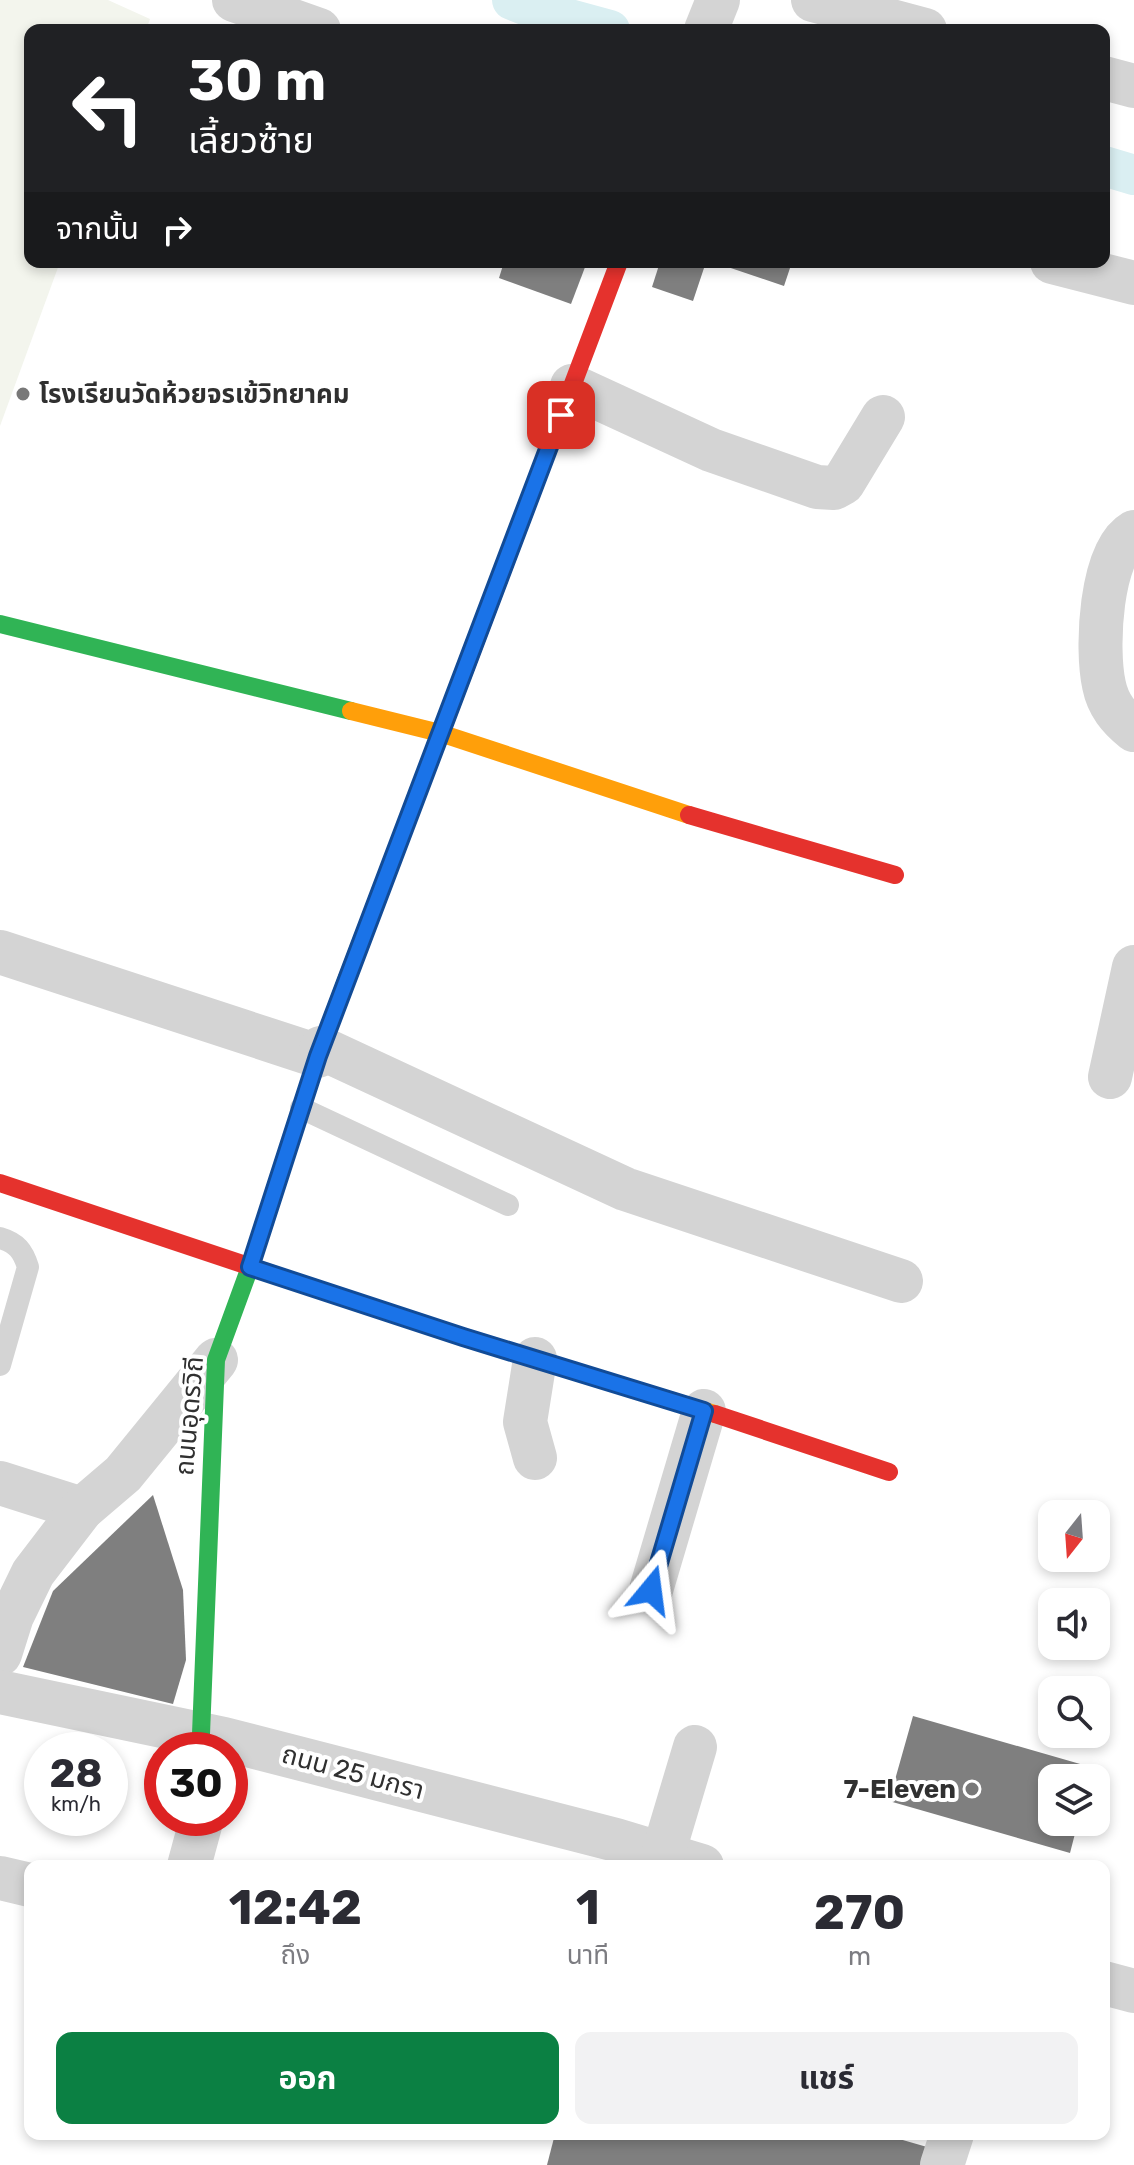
<!DOCTYPE html>
<html lang="th">
<meta charset="utf-8">
<style>
:root{--surface:#fff;--page:#f2f2f3;--text:#2b2b33;--muted:#7c7c81;--accent:#0b8043}
body{margin:0;font-family:Rubik,"Noto Sans Thai",sans-serif;background:var(--page);color:var(--text);height:100vh;display:flex;flex-direction:column;font-size:30px;white-space:nowrap}
*{box-sizing:border-box;margin:0}
p{font-size:26px;color:var(--muted)}
.icon{flex:none;width:44px;height:44px;fill:none;stroke:currentColor;stroke-width:2;stroke-linecap:round;stroke-linejoin:round}
.map{position:relative;flex:1;overflow:hidden}
.side{position:absolute;left:24px;top:1860px;width:1086px;height:280px;display:flex;flex-direction:column;background:var(--surface);border-radius:16px;box-shadow:0 4px 12px #0003}
.side>*{flex:none}
.banner{position:absolute;left:24px;top:24px;width:1086px;height:244px;border-radius:16px;box-shadow:0 4px 12px #0003;background:#202124;color:#fff;overflow:hidden}
.needle{width:52px;rotate:197deg}
.buttons{position:absolute;left:1038px;top:1500px;display:grid;gap:16px}
.buttons a{display:grid;place-items:center;width:72px;height:72px;border-radius:16px;background:var(--surface);box-shadow:0 4px 12px #0003;font-size:40px}
.speed{position:absolute;left:24px;top:1732px;display:flex;gap:16px;font-size:40px;font-weight:700;text-align:center}
.speed>*{display:grid;place-content:center;width:104px;height:104px;border-radius:50%;background:var(--surface);box-shadow:0 4px 12px #0003;line-height:1}
.speed small{font-size:20px;font-weight:400}
.speed .limit{border:12px solid #d22;background:#fff;color:#111}
.pin{position:absolute;display:grid;place-items:center;width:68px;height:68px;color:#fff;margin:-34px;border-radius:16px;box-shadow:0 4px 12px #0006}
.me{position:absolute;width:88px;margin:-44px;rotate:16deg;stroke-linejoin:round;filter:drop-shadow(0 0 6px #0008)}
.turn{display:flex;align-items:center;gap:28px;height:168px;padding:0 32px;font-size:36px}
.turn .icon{width:104px;height:104px;stroke-width:2.5}
.turn b{display:block;font-size:56px;line-height:68px}
.then{display:flex;align-items:center;height:76px;padding:0 32px;background:#0003;gap:16px;font-size:30px}
.eta{display:flex;justify-content:space-evenly;align-items:center;height:136px;text-align:center}
.eta b{font-size:48px;font-weight:700;line-height:56px}
.action{display:flex;gap:16px;margin-top:auto;padding:16px 32px}
.action a{flex:1;height:92px;border-radius:16px;background:var(--accent);color:#fff;font-size:32px;font-weight:700;line-height:92px;text-align:center}
.action a+a{background:var(--page);color:var(--text)}
.map>svg:first-child{display:block}
</style>
<div class="map">
<svg width="1134" height="2165" viewBox="0 0 1134 2165">
<rect width="100%" height="100%" fill="#fff"/>
<path fill="#f3f5ed" d="M0,0H108L150,19L146,30H30V262H60L0,426Z"/>
<g fill="none" stroke-linecap="round" stroke-linejoin="round">
<g stroke="#daeff2" stroke-width="40">
<path d="M512,0L540,11L610,30"/>
<path d="M1104,166L1134,175"/>
</g>
</g>
<g fill="#7f7f7f">
<path d="M504,262H587L571,304L499,278Z"/>
<path d="M660,262H706L693,301L652,287Z"/>
<path d="M713,262H792L784,286Z"/>
<path d="M153,1495L183,1590L186,1660L173,1704L23,1667L53,1591Z"/>
<path d="M913,1716L1094,1768L1091,1778H1052V1822H1078L1070,1853L889,1801Z"/>
<path d="M555,2134H882L927,2147L922,2165H547Z"/>
</g>
<g fill="none" stroke-linecap="round" stroke-linejoin="round">
<g stroke="#d4d4d4" stroke-width="22">
<path d="M301,1108L508,1205"/>
<path d="M0,1238C17,1243 23,1251 28,1267L0,1365"/>
</g>
<g stroke="#d4d4d4" stroke-width="44">
<path d="M234,0L319,30"/>
<path d="M813,0L925,30"/>
<path d="M706,30L718,0"/>
<path d="M1104,78L1134,86"/>
<path d="M1052,262L1134,283"/>
<path d="M572,386L711,450L817,487L834,488L843,483L883,417"/>
<path d="M1134,532C1100,552 1096,649 1104,685C1108,705 1119,718 1134,730"/>
<path d="M0,952L318,1056"/>
<path d="M321,1048L625,1189L901,1281"/>
<path d="M1110,1077L1134,967"/>
<path d="M535,1458L525,1422L535,1359"/>
<path d="M0,1483L82,1509"/>
<path d="M651,1590L704,1411"/>
<path d="M0,1654L12,1616L33,1573L82,1509L123,1474L216,1360"/>
<path d="M0,1692L224,1739L616,1840L702,1866"/>
<path d="M663,1854L695,1747"/>
<path d="M189,1866L202,1818"/>
<path d="M0,1878L30,1885"/>
<path d="M1104,1983L1134,1991"/>
<path d="M942,2165L952,2134"/>
</g>
<g stroke="#30b455" stroke-width="18">
<path d="M0,624L351,711"/>
<path d="M201,1734L216,1360L250,1267L318,1056L347,978"/>
</g>
<g stroke="#ff9f0a" stroke-width="18">
<path d="M351,711L440,733L689,815"/>
<path d="M347,978L466,667"/>
<path d="M320,1290L463,1337L715,1414"/>
</g>
<g stroke="#e5322d" stroke-width="18">
<path d="M466,667L619,262"/>
<path d="M689,815L895,875"/>
<path d="M0,1183L320,1290"/>
<path d="M715,1414L889,1472"/>
</g>
</g>
<g fill="none" stroke-linecap="round" stroke-linejoin="round">
<g stroke="#114b97" stroke-width="20">
<path id="route" d="M561,415L318,1056L250,1267L463,1337L704,1411L651,1590"/>
</g>
<use href="#route" stroke="#1a73e8" stroke-width="14"/>
</g>
<g fill="#787878" stroke="#fff" stroke-width="3">
<circle cx="23" cy="394" r="8"/>
<circle cx="972" cy="1789" r="8"/>
</g>
<g text-anchor="middle" stroke-width="8" stroke-linejoin="round" paint-order="stroke">
<g font-size="26" font-weight="bold" fill="#303030" stroke="#fff" text-anchor="start">
<text x="39" y="403">โรงเรียนวัดห้วยจรเข้วิทยาคม</text>
<text x="956" y="1798" text-anchor="end">7-Eleven</text>
</g>
<g font-size="26" fill="#303030" stroke="#fff">
<text transform="translate(189 1416) rotate(-85)" y="9">ถนนอุดรวิถี</text>
<text transform="translate(353 1772) rotate(15)" y="9">ถนน 25 มกรา</text>
</g>
</g>
</svg>
<div class="buttons">
<a><svg class="needle" viewBox="-14 -14 28 28"><path d="M0-13l5 13h-10z" fill="#e53935"/><path d="M0 13l5-13h-10z" fill="#7c7c81"/></svg></a>
<a><svg class="icon" aria-label="sound" viewBox="0 0 24 24"><path d="M4 9h4l5-4v14l-5-4H4zM17 9q2 3 0 6"/></svg></a>
<a><svg class="icon" aria-label="search" viewBox="0 0 24 24"><circle cx="10" cy="10" r="6"/><path d="M15 15l6 6"/></svg></a>
<a><svg class="icon" aria-label="layers" viewBox="0 0 24 24"><path d="M12 4l9 5-9 5-9-5zM3 14l9 5 9-5"/></svg></a>
</div>
<div class="speed"><div>28<small>km/h</small></div><div class="limit">30</div></div>
<div class="pin" style="left:561px;top:415px;background:#d93025"><svg class="icon" aria-label="arrive" viewBox="0 0 24 24"><path d="M6 21V4h12l-3 4 3 4H6"/></svg></div>
<svg class="me" style="left:651px;top:1590px" viewBox="-20 -20 40 40"><path d="M0-17L14 15 0 8-14 15z" fill="#1a73e8" stroke="#fff" stroke-width="4"/></svg>
<div class="banner">
<div class="turn"><svg class="icon" aria-label="left" viewBox="0 0 24 24"><path d="M17 20v-9H6M10 6l-5 5 5 5"/></svg><div><b>30 m</b>เลี้ยวซ้าย</div></div>
<div class="then">จากนั้น<svg class="icon" aria-label="right" viewBox="0 0 24 24"><path d="M7 20v-9h11M14 6l5 5-5 5"/></svg></div>
</div>
<section class="side">
<div class="eta">
<div><b>12:42</b><p>ถึง</p></div>
<div><b>1</b><p>นาที</p></div>
<div><b>270</b><p>m</p></div>
</div>
<div class="action"><a>ออก</a><a>แชร์</a></div>
</section>
</div>
